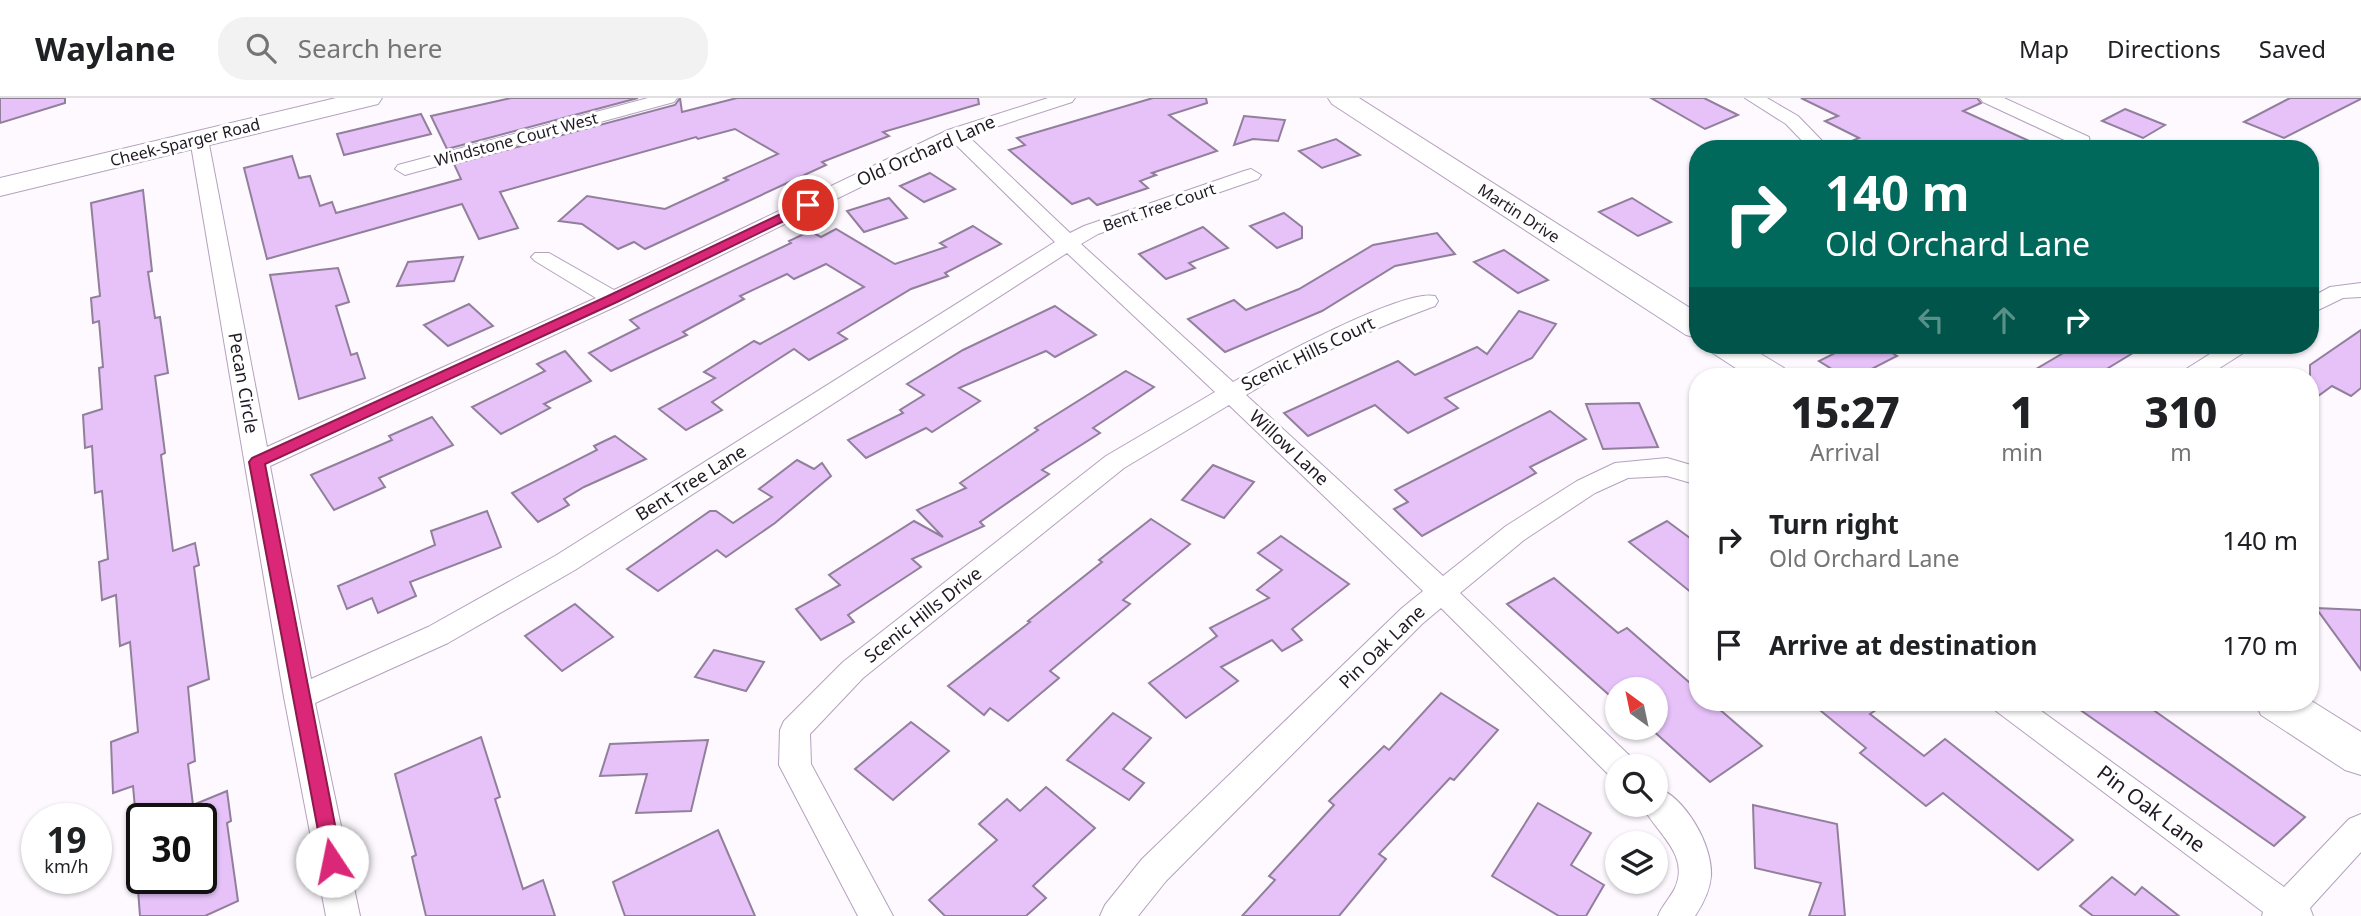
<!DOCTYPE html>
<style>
:root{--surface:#fff;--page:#f2f2f2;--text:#202124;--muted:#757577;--line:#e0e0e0}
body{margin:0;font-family:"Noto Sans",sans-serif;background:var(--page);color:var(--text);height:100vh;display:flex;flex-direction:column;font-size:26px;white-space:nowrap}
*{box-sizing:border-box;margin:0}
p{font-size:23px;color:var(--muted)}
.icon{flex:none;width:38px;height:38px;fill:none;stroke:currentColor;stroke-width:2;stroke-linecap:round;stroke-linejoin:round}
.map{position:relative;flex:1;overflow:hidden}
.sheet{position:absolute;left:1689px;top:270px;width:630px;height:343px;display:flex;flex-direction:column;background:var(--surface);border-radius:28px;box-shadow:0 2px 5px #0004}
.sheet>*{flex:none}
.hud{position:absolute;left:1689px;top:42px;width:630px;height:214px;border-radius:28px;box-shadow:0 2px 5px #0004;background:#00695c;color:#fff;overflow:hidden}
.needle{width:46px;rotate:327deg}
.controls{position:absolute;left:1605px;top:579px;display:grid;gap:14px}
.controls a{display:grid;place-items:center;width:63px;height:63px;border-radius:50%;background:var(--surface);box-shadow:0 2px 5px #0004;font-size:35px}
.speed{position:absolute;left:21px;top:705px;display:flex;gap:14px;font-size:35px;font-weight:700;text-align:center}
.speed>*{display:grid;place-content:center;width:91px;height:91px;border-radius:50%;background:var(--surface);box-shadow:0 2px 5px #0004;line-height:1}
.speed small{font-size:18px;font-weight:400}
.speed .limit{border:4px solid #111;border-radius:10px;background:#fff;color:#111}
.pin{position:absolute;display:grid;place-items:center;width:60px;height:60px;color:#fff;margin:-30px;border:4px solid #fff;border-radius:50%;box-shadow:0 2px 7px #0007}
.me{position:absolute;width:77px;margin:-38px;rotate:349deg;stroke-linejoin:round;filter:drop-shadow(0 0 5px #0008)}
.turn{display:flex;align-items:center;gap:24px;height:147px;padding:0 21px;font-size:32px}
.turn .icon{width:91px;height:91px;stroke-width:2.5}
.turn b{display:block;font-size:49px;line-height:60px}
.lanes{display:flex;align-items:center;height:66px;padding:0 21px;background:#0003;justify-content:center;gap:35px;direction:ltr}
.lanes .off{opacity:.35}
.eta{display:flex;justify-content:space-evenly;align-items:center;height:119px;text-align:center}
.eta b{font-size:42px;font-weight:800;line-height:49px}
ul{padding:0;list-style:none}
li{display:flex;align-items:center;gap:21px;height:105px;padding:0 21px}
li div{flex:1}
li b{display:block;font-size:26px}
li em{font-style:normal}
header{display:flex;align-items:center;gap:42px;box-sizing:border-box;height:98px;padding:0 35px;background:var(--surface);border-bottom:2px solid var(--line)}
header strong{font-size:33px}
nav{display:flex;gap:38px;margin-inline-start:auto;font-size:24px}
.search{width:490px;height:63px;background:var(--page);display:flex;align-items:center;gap:18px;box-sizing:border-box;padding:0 24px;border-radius:28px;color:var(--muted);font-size:26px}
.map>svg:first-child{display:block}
</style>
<header>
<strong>Waylane</strong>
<div class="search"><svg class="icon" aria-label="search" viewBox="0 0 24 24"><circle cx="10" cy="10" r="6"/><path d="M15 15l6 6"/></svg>Search here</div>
<nav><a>Map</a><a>Directions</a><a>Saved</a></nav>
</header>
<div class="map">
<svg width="2361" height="818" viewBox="0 0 2361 818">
<rect width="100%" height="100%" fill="#fdf9ff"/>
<g fill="#e6c2f9" stroke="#917f9b" stroke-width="2">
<path d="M0,0H65V5L0,25Z"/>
<path d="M511,0H638L447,51L431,18Z"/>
<path d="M680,0L682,14L737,0H978L979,6L883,34L889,38L822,64L826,67L645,151L634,144L618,151L582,126L559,123L587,98L665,111L728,82L724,80L778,56L735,31L698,41L696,39L500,94L518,130L479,141L462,106L267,161L244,70L292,58L299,80L310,78L320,108L332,104L336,115L461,81L454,66L675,7Z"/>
<path d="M1153,0H1206L1207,5L1169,17L1217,53L1152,75L1156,77L1140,83L1148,90L1097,107L1089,100L1072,106L1009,52L1025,47L1017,40Z"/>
<path d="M1651,0H1704L1738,17L1705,31Z"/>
<path d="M1801,0H1977L1981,5L1963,13L2047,51H1833L1859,40L1825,23L1838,18Z"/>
<path d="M2290,0H2361V1L2284,40L2244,24Z"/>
<path d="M2125,11L2165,27L2143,40L2102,23Z"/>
<path d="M421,16L431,36L344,57L337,36Z"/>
<path d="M1244,18L1285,22L1278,43L1253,41L1234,47Z"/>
<path d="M1336,41L1360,57L1322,70L1299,53Z"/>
<path d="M930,75L955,91L924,104L900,88Z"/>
<path d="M143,92L152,173L148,174L155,220L160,219L168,275L155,278L165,355L161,357L173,453L195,445L199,467L194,469L209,581L188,589L195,663L188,666L193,707L227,693L231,723L227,725L238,803L205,818H140L138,792L141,790L140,780H201V721H136L133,688L113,695L111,644L138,634L130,544L120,548L116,497L102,502L99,464L108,461L102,393L95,395L92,348L85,350L83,317L102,311L99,270L103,269L99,223L93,225L91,200L100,198L91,105Z"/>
<path d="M889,100L907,120L864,134L847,113Z"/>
<path d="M1632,100L1664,120L1671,124L1638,138L1599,114Z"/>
<path d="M1284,115L1302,129V140L1277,150L1250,128Z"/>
<path d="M973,128L1001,146L945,175L948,178L911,191L838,235L847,241L809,262L794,251L712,304L722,312L686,332L659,311L715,280L704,274L754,243L760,246L864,189L826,166L794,181L787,176L740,198L744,201L683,234L687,237L611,273L589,255L639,230L630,222L791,145L789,143L810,133L821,139L836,131L895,166L946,149L940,145Z"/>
<path d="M1203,129L1228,150L1189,165L1195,170L1166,181L1139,156Z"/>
<path d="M1437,135L1455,156L1395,168L1322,213L1225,254L1188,221L1234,202L1246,212L1299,191L1373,147Z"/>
<path d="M1504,152L1548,182L1518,195L1474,164Z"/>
<path d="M463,159L454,183L397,188L408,164Z"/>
<path d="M338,170L349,204L336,208L351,257L357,255L365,280L299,301L270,177Z"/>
<path d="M469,206L493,228L448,248L424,227Z"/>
<path d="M1055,208L1096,237L1055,259L1046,253L959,290L980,303L932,334L926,330L866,360L848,342L903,315L900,312L924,297L907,286L963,252Z"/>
<path d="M1519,213L1556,226L1532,260L1445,300L1458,310L1408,335L1375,307L1308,338L1284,315L1398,263L1415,277L1477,249L1487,256Z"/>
<path d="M2361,232V290L2351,298L2332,288L2310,304V267Z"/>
<path d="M1851,247H1878L1897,258L1858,278H1843L1819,263Z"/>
<path d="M2077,247H2146L2095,278H2024Z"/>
<path d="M565,253L591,283L544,306L550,310L501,336L472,309L545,273L537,266Z"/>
<path d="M1126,273L1154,289L1093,330L1100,335L1042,372L1049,376L980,424L984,428L912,461L921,469L848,517L854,524L821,542L796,511L840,487L829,477L914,423L943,439L917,412L966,390L960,385L1038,332L1035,330Z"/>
<path d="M1639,305L1658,349L1603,351L1586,306Z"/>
<path d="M1550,313L1586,341L1530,369L1536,375L1422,438L1394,411L1408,404L1395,392Z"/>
<path d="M432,319L453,347L379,380L385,389L334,412L311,377L392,342L389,338Z"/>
<path d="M615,338L646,361L584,389L564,401L569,407L538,424L512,395L597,352L594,348Z"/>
<path d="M797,362L814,371L822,365L831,378L775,425L726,459L717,452L658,493L627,471L710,413H716L733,425L772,399L759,391Z"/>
<path d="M1213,367L1254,384L1224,420L1182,402Z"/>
<path d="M487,413L501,449L410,484L416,498L378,515L372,500L347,511L338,488L435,447L431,433Z"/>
<path d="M1151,421L1190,446L1123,502L1130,506L1050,573L1059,580L1008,623L990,610L984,617L948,588L1030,524L1028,523L1102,464L1099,462Z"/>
<path d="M1667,423L1698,446V500L1629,444Z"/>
<path d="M1281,438L1349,486L1292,531L1302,542L1282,553L1272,542L1221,569L1238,583L1186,620L1149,585L1217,538L1210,530L1269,500L1257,492L1282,472L1258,455Z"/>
<path d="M1554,480L1618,535L1627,530L1698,592V604H1711L1762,648L1710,684L1650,630H1656V592H1617V604L1507,506Z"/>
<path d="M575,506L613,539L562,573L525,538Z"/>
<path d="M2316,510L2361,512V572Z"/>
<path d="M714,552L764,564L746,593L695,579Z"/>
<path d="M1441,595L1498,632L1454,682L1450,680L1379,756L1386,761L1339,818H1242L1275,782L1269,778L1334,707L1329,703L1384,648L1389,652Z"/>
<path d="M1810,604H1888L1870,616L1924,658L1945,641L2073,742L2038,772L1943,695L1926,708L1860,655L1866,650Z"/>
<path d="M2069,604H2142L2305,719L2274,748Z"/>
<path d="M1113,615L1151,640L1123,671L1144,685L1129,702L1067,662Z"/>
<path d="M911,624L949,653L893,702L855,671Z"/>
<path d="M481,639L500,699L495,701L523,791L543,782L555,818H426L412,759L416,757L395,676Z"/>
<path d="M708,642L691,713L636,715L647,676L600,678L610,646Z"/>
<path d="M1046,689L1095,730L1033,788L1046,800L1026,818H945L929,802L997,742L979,726L1007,701L1020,713Z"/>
<path d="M1538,705L1591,735L1571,767L1604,787L1586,818H1559L1492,778Z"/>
<path d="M1753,707L1837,726L1845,818H1809L1821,785L1755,770Z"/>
<path d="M718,732L755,818H625L613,784Z"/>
<path d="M2112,779L2135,797L2142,789L2179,818H2093L2080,808Z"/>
</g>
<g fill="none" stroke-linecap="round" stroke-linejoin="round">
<g stroke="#b4a1be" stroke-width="2">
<g id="street">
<path d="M648,0H677L674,4L412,75L405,77L395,71L398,67Z"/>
<path d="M1048,0H1075L1072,4L968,38L1070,135L1084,128L1244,73L1251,71L1261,77L1258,81L1098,136L1081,146L1233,284C1266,265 1403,190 1435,198L1438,203L1435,208C1367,233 1309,259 1246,297L1443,478L1506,428L1577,383L1615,365L1667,360L1698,369V387L1667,378L1628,380L1595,395L1524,442L1460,495L1631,659L1636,668H1617V680L1609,677L1441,510L1422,526L1166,783L1138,818H1100L1105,807L1142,761L1402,510L1423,493L1229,307L1124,370L863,580L810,636L811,666L893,818H858L779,667L780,632L784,623L843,564L1106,358L1215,294L1067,155L575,472L448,545L315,605L360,818H326L284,599L190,41L192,37H206L208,41L267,349L596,200L535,163L531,159L535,155H549L614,192L948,32ZM953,44L1055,144L555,458L428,529L311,581L270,368L621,206Z"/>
<path d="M1745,0H1767L1798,18L1830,51H1810L1786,26Z"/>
<path d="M1980,0H2004L2089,39L2091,51H2073V46L1983,4Z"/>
<path d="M2361,185V199L2343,200L2310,216V200L2330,189Z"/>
<path d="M2224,247H2251L2248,252L2207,278H2179L2183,273Z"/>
<path d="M1992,604H2029L2284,789L2349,721L2361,716V754L2310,810L2313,818H2262L2263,814L1996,613Z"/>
<path d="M1656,689C1685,699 1713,747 1711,778C1710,792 1703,806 1695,818H1658C1662,808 1670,800 1675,790C1691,756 1654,733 1642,707H1656Z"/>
</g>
</g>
<g stroke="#b4a1be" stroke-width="2">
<g id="secondary">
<path d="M336,0H382L378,6L0,98V80Z"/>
<path d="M1328,0H1359L1698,215V240L1686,237L1332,6Z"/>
<path d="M1706,247H1746L1784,270L1789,278H1748L1711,254Z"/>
<path d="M2310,602L2361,634V677L2345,672L2261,617L2255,604Z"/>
</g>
</g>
<use href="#street" fill="#fff" fill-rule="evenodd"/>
<use href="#secondary" fill="#fff" fill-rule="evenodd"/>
</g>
<path fill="#db2777" stroke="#8e194d" stroke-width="2" d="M808,103L814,107L813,109L617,204L265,366L342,763L339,770L332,772L325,770L249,364L252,360L608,198Z"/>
<g text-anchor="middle" stroke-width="6" stroke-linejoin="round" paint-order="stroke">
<g font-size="16" fill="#201924" stroke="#fff">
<text transform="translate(516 41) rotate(-15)" y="6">Windstone Court West</text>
<text transform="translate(185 44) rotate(-14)" y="6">Cheek-Sparger Road</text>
<text transform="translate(1159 109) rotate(-19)" y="6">Bent Tree Court</text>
<text transform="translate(1519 115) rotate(33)" y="6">Martin Drive</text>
</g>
<g font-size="18" fill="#201924" stroke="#fff">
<text transform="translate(926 53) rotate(-24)" y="6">Old Orchard Lane</text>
<text transform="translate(1308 256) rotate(-26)" y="6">Scenic Hills Court</text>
<text transform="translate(243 285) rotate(80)" y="6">Pecan Circle</text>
<text transform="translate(1289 350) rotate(43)" y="6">Willow Lane</text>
<text transform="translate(691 385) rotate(-32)" y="6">Bent Tree Lane</text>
<text transform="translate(923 517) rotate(-38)" y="6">Scenic Hills Drive</text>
<text transform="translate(1382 549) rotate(-44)" y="6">Pin Oak Lane</text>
</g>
<g font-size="21" fill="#201924" stroke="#fff">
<text transform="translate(2151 711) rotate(37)" y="7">Pin Oak Lane</text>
</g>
</g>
</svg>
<div class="controls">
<a><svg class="needle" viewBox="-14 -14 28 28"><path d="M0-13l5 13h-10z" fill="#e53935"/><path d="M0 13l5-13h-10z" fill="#757577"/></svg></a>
<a><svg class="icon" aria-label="search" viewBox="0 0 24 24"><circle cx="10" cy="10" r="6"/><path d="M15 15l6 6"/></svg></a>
<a><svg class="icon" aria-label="layers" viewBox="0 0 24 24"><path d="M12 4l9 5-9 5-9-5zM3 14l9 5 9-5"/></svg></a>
</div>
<div class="speed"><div>19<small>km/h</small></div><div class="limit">30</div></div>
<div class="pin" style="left:808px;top:107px;background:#d93025"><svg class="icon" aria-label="arrive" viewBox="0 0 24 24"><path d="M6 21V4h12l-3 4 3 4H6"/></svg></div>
<svg class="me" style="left:332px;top:763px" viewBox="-20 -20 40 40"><circle r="19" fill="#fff"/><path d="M0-13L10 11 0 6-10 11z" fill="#db2777"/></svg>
<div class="hud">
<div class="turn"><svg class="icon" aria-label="right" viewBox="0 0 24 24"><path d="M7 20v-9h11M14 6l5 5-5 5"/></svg><div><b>140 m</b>Old Orchard Lane</div></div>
<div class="lanes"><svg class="icon off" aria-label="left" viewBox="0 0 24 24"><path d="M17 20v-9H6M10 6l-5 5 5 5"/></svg><svg class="icon off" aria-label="ahead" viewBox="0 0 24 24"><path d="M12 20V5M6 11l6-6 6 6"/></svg><svg class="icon" aria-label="right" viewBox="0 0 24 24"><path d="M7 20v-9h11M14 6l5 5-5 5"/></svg></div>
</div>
<section class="sheet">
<div class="eta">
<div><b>15:27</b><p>Arrival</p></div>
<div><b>1</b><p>min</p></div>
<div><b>310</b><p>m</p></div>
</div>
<ul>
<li><svg class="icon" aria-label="right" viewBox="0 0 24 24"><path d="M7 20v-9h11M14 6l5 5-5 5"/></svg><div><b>Turn right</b><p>Old Orchard Lane</p></div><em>140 m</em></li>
<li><svg class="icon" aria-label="arrive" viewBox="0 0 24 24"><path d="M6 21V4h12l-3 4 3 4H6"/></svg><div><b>Arrive at destination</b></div><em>170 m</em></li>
</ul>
</section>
</div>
